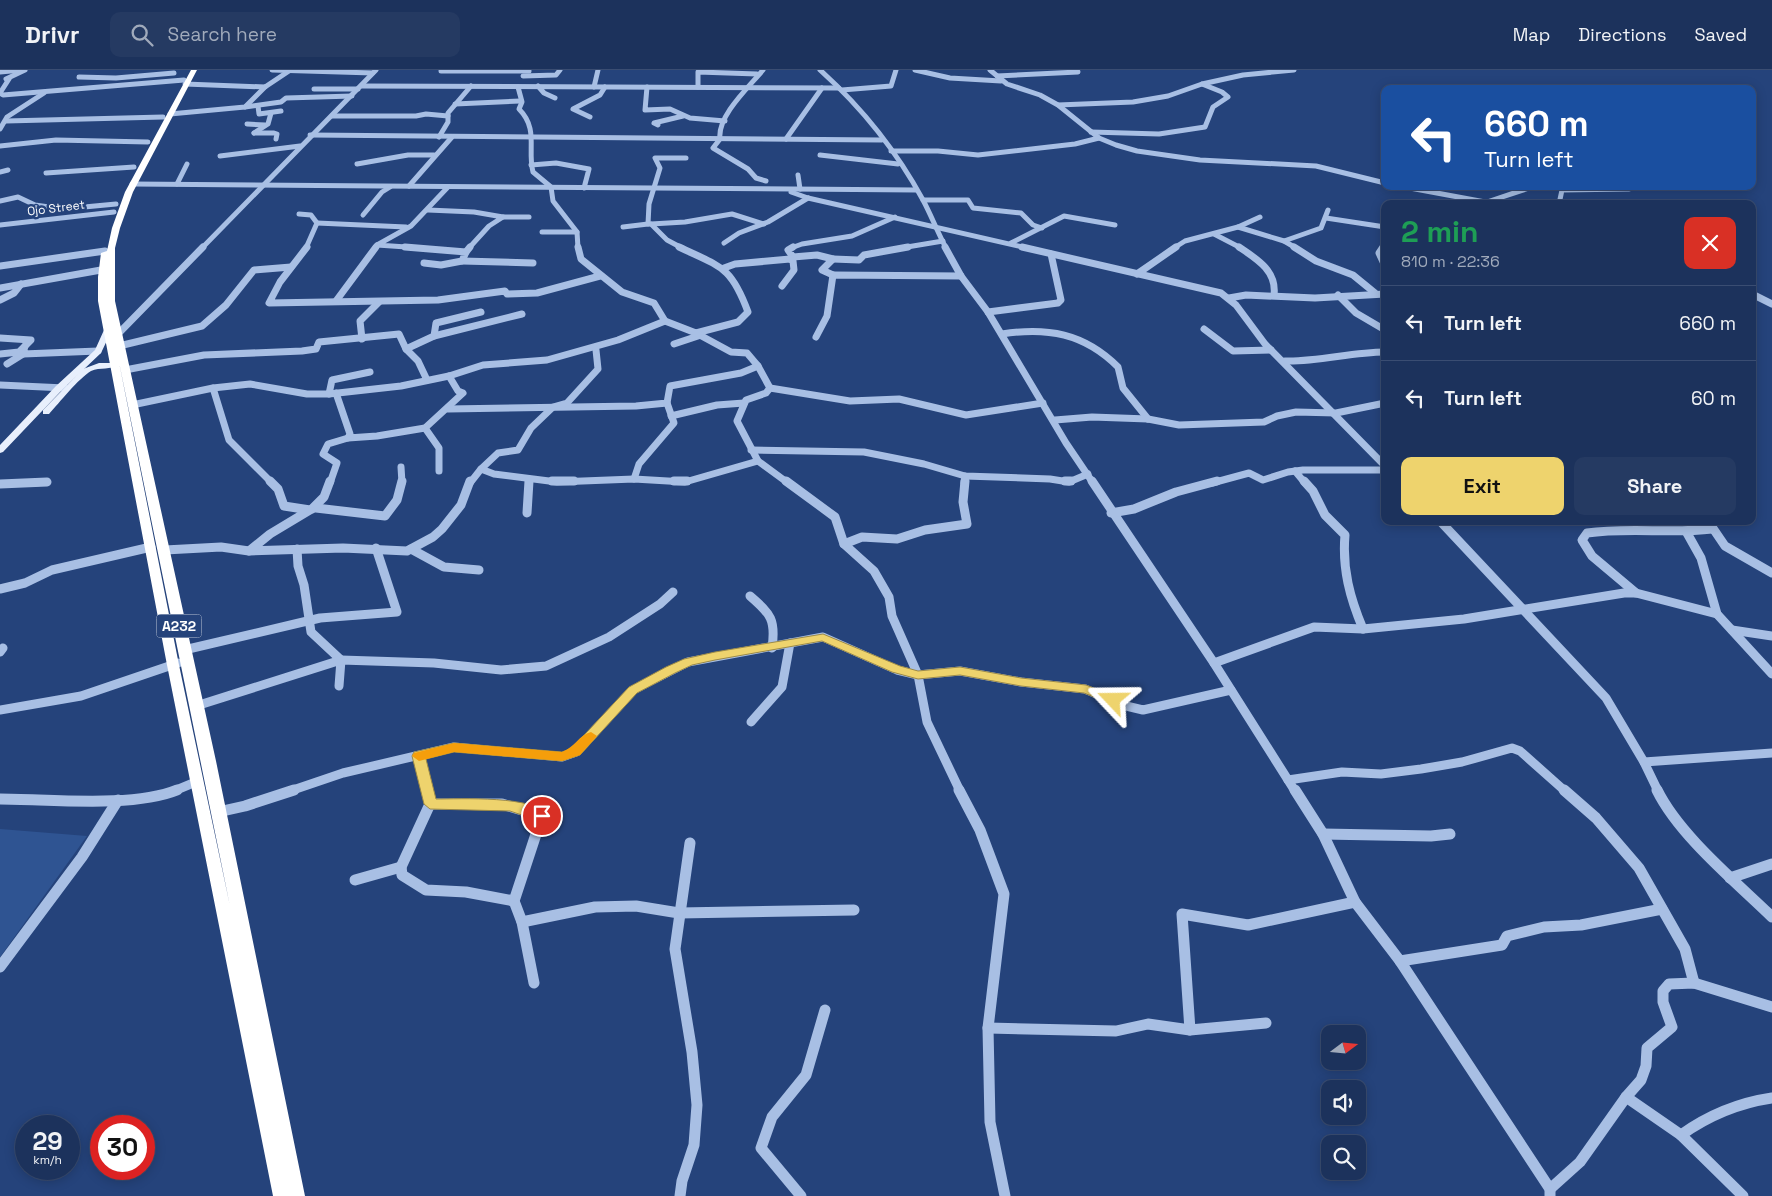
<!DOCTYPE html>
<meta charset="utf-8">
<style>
:root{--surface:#1c325c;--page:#253a62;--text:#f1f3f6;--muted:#a0aabb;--line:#3a4d72;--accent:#eed36d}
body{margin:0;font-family:"Space Grotesk",sans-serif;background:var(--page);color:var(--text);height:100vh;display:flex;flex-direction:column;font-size:19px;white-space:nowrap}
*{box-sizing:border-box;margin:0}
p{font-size:16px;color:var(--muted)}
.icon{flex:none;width:28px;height:28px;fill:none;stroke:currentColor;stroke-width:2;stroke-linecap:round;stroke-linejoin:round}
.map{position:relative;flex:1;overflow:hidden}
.side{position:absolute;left:1381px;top:130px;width:375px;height:325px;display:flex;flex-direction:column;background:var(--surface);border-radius:10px;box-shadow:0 2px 12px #0003,0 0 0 1px var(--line)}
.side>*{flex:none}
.guide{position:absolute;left:1381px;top:15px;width:375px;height:105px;border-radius:10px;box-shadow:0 2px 12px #0003,0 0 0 1px var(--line);background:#1a4fa0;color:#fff;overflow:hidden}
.needle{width:32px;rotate:74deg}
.controls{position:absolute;left:1321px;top:955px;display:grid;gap:10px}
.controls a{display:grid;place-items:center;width:45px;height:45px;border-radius:10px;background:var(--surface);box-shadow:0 2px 12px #0003,0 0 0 1px var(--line);font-size:25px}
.speed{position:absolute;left:15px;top:1045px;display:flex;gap:10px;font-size:25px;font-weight:700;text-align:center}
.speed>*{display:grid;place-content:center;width:65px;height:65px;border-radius:50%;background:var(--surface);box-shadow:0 2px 12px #0003,0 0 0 1px var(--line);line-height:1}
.speed small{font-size:12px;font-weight:400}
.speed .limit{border:8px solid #d22;background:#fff;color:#111}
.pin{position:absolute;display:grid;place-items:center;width:42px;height:42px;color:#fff;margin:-21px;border:2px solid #fff;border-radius:50%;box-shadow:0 1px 5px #0007}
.me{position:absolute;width:55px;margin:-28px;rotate:293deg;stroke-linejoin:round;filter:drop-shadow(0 0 4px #0008)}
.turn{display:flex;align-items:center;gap:18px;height:105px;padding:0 20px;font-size:22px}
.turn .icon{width:65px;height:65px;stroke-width:2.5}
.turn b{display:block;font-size:35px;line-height:42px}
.round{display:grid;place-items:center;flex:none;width:52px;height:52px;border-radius:10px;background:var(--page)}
.headline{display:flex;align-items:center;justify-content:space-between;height:85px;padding:0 20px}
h1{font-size:30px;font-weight:700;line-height:38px;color:#1e9e55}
.primary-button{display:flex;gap:10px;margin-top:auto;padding:10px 20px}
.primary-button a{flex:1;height:58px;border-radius:10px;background:var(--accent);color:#111;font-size:20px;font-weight:700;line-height:58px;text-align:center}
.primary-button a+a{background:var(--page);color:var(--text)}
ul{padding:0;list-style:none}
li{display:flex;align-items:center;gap:15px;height:75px;padding:0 20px;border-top:1px solid var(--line)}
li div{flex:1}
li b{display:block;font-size:19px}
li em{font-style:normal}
header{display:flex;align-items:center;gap:30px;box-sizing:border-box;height:70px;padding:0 25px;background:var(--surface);border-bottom:1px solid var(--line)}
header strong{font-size:24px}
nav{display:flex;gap:28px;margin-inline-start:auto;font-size:18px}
.search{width:350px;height:45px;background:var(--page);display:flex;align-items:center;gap:12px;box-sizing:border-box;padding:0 18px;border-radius:10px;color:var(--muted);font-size:19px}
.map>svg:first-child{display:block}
</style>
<header>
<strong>Drivr</strong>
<div class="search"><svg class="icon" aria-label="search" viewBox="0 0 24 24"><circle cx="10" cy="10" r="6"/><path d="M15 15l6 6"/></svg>Search here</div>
<nav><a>Map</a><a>Directions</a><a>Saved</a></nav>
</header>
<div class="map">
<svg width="1772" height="1126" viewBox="0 0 1772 1126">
<rect width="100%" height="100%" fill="#25437b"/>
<path fill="#2f5492" d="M0,759L87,766L0,887Z"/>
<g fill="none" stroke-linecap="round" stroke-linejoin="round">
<g stroke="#a8bfe4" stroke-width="5">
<path d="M272,0L373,3"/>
<path d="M763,0C749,17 717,46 720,69L713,78L748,99L756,108L766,111"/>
<path d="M820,0C860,36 897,82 923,130C931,145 938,163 946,178"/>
<path d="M915,0L950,8L1001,11"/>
<path d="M990,0L1007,14L1040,25L1058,35L1099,68L1116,75L1137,81L1200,90L1316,96L1385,113"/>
<path d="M441,1H529"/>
<path d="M0,2L22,0"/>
<path d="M523,6L556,5L560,0"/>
<path d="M997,6L1078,2"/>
<path d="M79,7L116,8L174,3"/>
<path d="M6,9L25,0"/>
<path d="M9,9L0,23L3,25L184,10"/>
<path d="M185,14L265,17L289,1"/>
<path d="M361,16L839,18"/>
<path d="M538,16L544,23L555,28"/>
<path d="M518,17L522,32L519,39C539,59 527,80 533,102L551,117L553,131L577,162L578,178"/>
<path d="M594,17L598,0"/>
<path d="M647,17L645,40L670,39L690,48L725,51"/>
<path d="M698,17V2L757,4"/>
<path d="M314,19H358"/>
<path d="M842,20L891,16L896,0"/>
<path d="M455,34L520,31"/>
<path d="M1058,35L1133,32L1168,26L1202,14L1243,5L1294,0"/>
<path d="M258,36L259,44L281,41"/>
<path d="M245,37L281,32L286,28L352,26"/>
<path d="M170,44L245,37L265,17"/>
<path d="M332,46H416L426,44L448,46"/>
<path d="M590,47L573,39L600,25L605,17"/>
<path d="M6,51L163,47"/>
<path d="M247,54L265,55"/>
<path d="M658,55L654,53L683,46"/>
<path d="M0,59L7,47L44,23"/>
<path d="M1091,62L1159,64L1205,57L1213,37L1228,27L1222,22L1202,14"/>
<path d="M254,63L268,54L271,43"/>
<path d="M254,63H274L277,64L276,69"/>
<path d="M310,65L882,70"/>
<path d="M439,67L448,52V43L471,16"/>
<path d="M786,69L822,18"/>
<path d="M0,76L56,70L148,72"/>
<path d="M891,81H938L978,85L1075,74L1099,68"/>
<path d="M820,85L898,94"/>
<path d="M220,86L300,76"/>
<path d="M357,94L408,85H434"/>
<path d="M531,95L556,93L589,99L584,118"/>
<path d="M0,102L8,100"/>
<path d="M46,103L134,97"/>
<path d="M798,105L800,119"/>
<path d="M132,114L916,120"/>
<path d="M177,114L187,94"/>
<path d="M409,116L452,67"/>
<path d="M1399,116L1496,134"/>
<path d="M791,122L808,128L1027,178"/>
<path d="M923,130H968L973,138L1021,143L1033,155L1042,158"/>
<path d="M0,131L18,127L35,135L63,139L116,134"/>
<path d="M1487,132L1535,116"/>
<path d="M1559,134L1562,120L1629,119"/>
<path d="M428,140L474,142L503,147L489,156L469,178"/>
<path d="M299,144L311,145L317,153L306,178"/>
<path d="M363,145L382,122L390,117"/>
<path d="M503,147H529"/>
<path d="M1326,148L1385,157"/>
<path d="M317,153L406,157"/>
<path d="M651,154L685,152L732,144L764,154"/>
<path d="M0,155L114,142"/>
<path d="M623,157L648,154"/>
<path d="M1238,157L1284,171L1296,178"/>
<path d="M542,162H577"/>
<path d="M1214,164L1241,178"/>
<path d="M1284,171L1321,158L1328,140"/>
<path d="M724,173L739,163L768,152L808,128"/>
<path d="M1011,173L1064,146L1115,155"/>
<path d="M202,178L376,0"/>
<path d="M375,178L377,175"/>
<path d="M421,178L377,175L411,156L448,117"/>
<path d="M682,178L667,170L651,154H648L649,134L660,98L655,88H686"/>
<path d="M791,178L802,174L852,166L895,147"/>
<path d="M901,178L943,171"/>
<path d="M1174,178L1185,171L1238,157L1260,147"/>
<path d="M1382,178L1385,174"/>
</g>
<g stroke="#a8bfe4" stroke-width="7">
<path d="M307,177L280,212L269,233L438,230L505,221L507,224L537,223L600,206"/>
<path d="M405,177L466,182L462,191L441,195L424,193"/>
<path d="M578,177L581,189L622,222L654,233L665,251L696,263L738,252L748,242C731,196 721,197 679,177"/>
<path d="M945,177L961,206L988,242L1066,373L1093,413"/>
<path d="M1022,177L1221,223L1236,235L1265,274L1385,396"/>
<path d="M1239,177C1257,189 1277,201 1274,225"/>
<path d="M1294,177L1316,191L1353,205L1375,223"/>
<path d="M1383,177L1379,183L1385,196"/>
<path d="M466,182L470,177"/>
<path d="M793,187L817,185L833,189L822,200L833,205"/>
<path d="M833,189L859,190L864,185L908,177"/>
<path d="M462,191L533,193"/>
<path d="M0,196L105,181"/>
<path d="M724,198L735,194L790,189L793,187L788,180L793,177"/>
<path d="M1137,204L1176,177"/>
<path d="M782,216L794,200L793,191L790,189"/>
<path d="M0,218L101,200"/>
<path d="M1752,224L1772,234"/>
<path d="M1338,225L1356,243L1385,260"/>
<path d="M1229,228L1246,225L1315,228L1385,224"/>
<path d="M0,230L14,223L21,214"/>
<path d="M336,231L376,177"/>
<path d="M988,242L1058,233L1061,230L1051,184"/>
<path d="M1204,259L1233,281L1271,280"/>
<path d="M1002,264C1047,257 1084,263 1118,297L1123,318L1148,349"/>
<path d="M117,265L203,177"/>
<path d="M434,266L522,244"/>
<path d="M816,267L827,246L833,205L961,206"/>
<path d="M0,268L31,270L25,276L23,284L98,281"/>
<path d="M362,269L360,251L379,232"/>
<path d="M674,274L701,265"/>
<path d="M119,276L202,256L226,235L254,200L291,197"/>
<path d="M406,279L434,266L436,253L481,242"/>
<path d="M0,284L19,282L25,276"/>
<path d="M1285,291C1319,292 1351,282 1385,282"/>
<path d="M7,294L23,284"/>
<path d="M758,296L770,318L766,323L746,330L737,351L758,391L788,413"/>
<path d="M125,300L204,285L302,281L316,279L319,272L399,264L406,279L418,291L427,310"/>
<path d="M0,315L65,318"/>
<path d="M213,318L229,370L272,413"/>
<path d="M770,318L850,331L899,329L966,345L1043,333"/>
<path d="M336,323L350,364L348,368L377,366L425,358L463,323L458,321L449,306"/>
<path d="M329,324L332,310L370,302"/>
<path d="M132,335L213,318L250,314L307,324H329L401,316L449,306L483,295L547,290L618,270L665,251"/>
<path d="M448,339L636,336L667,333L670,316L741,303L758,296L747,283L731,282L696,263"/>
<path d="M671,346L717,335L744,333"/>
<path d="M1055,350L1092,347L1148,349L1179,355L1264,352L1277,346L1296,342L1336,343L1385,333"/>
<path d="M425,358L439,378V401"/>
<path d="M751,380L864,382L924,394L965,406L1050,409L1069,412L1088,404"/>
<path d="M401,397L402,413"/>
<path d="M481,399L498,383L518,380L531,358L553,337L567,333L598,299L596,280"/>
<path d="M1295,401L1305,413"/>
<path d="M634,409L639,394L674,353L667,333"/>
<path d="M33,413L47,412"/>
<path d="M330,413L337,393L323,384L328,374L348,368"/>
<path d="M470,413L481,399L494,404L557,412L634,409L685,412L758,391"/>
<path d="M529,413V409"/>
<path d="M964,413L965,406"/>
<path d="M1212,413L1249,403L1263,410L1288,402L1303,400H1385"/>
</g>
<g stroke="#a8bfe4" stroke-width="9">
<path d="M552,411H574"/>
<path d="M674,411H687"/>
<path d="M786,411L835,447L844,474L874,501L889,527L892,546L918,605L927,652L960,721"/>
<path d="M1065,411H1071"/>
<path d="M1092,411L1214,593L1295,721"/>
<path d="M1304,411L1313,421L1325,445L1345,465C1342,499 1350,528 1363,559"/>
<path d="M0,414L47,412"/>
<path d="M316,438L385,446L397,430L402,411"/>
<path d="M312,439L324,427L330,411"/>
<path d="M527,443L529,411"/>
<path d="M1111,443L1134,439L1176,422L1217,411"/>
<path d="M1440,451L1606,628L1644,692L1658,721"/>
<path d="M1708,451L1725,476L1772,503"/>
<path d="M1687,463L1701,488L1717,544L1772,604"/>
<path d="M844,474L862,467L897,469L925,460L967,454L963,432L965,411"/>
<path d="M297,479L298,496L304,515L311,562L341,590L339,616"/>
<path d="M411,479L444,497L479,500"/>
<path d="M165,480L221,477L249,481L343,478L407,481L433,467L442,459L461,435L470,411"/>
<path d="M249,481L270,464L310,440L284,436L278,419L270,411"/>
<path d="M0,519L25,513L52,500L151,477"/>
<path d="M1636,523L1592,486L1582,470L1587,463C1629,457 1670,464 1712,459"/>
<path d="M750,526C771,544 776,550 772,578"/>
<path d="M1732,560L1772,566"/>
<path d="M184,580L320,548L397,542L376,478"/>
<path d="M0,582L3,578"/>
<path d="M1214,593L1314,557L1363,559L1464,549L1624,523H1636L1717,544"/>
<path d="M196,636L341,590L434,593L501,600L546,596L609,567L660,534L673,522"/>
<path d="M0,640L81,626L178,593"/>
<path d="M751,652L782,617L790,573"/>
<path d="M419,686L427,721"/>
<path d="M1644,692L1772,683"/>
<path d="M1288,710L1342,702L1381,704L1421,699L1462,692L1512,678L1520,681L1565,721"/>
<path d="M174,721L198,711"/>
<path d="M290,721L343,703L454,677L562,687L576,682L633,620L688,592L823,567L897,600L918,605L960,601L1021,612L1085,619L1122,635L1143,640L1231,620"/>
</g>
<g stroke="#a8bfe4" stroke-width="11">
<path d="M427,720L430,734L401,797L402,805L426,820L466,822L514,831"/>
<path d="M959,720L980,760L1004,824L988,958L990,1052L1005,1126"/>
<path d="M1295,720L1323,764L1355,832L1400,891L1550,1119V1126"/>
<path d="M1564,720L1596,748L1639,798L1685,879L1694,913"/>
<path d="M1657,720C1679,765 1735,811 1772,847"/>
<path d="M0,729C49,729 133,738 177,720"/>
<path d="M430,734H502L542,746L514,831L522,852L534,913"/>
<path d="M218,742L245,736L294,720"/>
<path d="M1323,764L1431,766L1450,764"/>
<path d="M1730,808L1772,794"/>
<path d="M355,810L401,797"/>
<path d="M522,852L595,837L636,836L679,843L854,840"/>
<path d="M1400,891L1502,875L1507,866L1544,857L1581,855L1662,839"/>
<path d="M0,897L82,787L118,730"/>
<path d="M988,958L1116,961L1148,954L1190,960L1266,953"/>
<path d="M1190,960L1182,844L1248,855L1355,832"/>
<path d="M1626,1027L1681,1065L1743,1126"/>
<path d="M1681,1065C1709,1045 1738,1033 1772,1028"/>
<path d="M1550,1119L1580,1092L1626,1027L1641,1010L1646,996L1647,978L1672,957L1663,932V921L1669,914L1694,913L1772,937"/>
<path d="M680,1126L682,1111L694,1075L697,1035L692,982L675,879L690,773"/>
<path d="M801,1126L761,1078L772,1047L806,1005L825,940"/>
</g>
<g fill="#e8effc" fill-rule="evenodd">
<path d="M104,260L111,262L101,283L62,320L3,382L0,383V375L56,316L95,280Z"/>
<path d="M99,293H114L118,295C111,300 100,297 91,301C79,308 59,333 49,344H43V340L83,299Z"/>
</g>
<path fill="#fff" fill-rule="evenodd" d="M191,0H197L133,122L120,158L115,178V231L216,691L305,1126H273L167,595L98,231V207L101,183L107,181L112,158L125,122ZM119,292L230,836L179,595Z"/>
</g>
<path fill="#eed36d" stroke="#9b8947" d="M823,564L900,596L918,601L960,597L1021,608L1086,615L1118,627L1119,630L1113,635L1084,623L1021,616L960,605L918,609L892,602L822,571L715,590L692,595L675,603L637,623L580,685L562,691L454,682L426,689L436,729C458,729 537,725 549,746L547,750L542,752L510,741L430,739L424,734L412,686L414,682L454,673L562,682L572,678L629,617L666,597L684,589L715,582Z"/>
<path fill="#f59e0b" d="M591,662L597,666L580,685L562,691L454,682L419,691L412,686L414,683L454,673L562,682C574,678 579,665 591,662Z"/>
<g text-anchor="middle" stroke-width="5" stroke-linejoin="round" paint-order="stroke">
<g font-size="12" fill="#fff" stroke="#25437b">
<text transform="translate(56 138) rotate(-7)" y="4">Ojo Street</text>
</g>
<rect fill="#25437b" stroke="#bec7d7" stroke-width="1" x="156.5" y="544.5" width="45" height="23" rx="4"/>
<g font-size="14" font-weight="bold" fill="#fff">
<text x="179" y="561">A232</text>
</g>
</g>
</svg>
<div class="controls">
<a><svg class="needle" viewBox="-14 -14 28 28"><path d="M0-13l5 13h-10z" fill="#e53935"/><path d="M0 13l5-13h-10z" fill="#a0aabb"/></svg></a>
<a><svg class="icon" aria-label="sound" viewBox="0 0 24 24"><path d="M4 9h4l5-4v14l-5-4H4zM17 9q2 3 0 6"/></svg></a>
<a><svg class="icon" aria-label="search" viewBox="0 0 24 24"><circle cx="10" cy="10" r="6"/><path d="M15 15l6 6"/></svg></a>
</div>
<div class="speed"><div>29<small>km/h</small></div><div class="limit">30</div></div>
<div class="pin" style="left:542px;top:746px;background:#d93025"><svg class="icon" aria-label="arrive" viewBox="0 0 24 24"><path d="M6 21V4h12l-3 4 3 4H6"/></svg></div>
<svg class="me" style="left:1113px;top:630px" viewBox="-20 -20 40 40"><path d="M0-17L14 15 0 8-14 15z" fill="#eed36d" stroke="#fff" stroke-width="4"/></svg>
<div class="guide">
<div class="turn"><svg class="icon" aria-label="left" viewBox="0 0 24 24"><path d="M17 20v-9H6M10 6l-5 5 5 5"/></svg><div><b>660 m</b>Turn left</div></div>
</div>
<section class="side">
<div class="headline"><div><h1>2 min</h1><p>810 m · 22:36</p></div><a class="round" style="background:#d93025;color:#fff"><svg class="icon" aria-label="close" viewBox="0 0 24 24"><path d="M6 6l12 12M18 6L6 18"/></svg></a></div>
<ul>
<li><svg class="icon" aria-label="left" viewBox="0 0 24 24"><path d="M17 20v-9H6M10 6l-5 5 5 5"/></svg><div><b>Turn left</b></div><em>660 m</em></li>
<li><svg class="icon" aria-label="left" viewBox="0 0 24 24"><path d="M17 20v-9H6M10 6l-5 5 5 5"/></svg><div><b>Turn left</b></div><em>60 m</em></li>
</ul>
<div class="primary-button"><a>Exit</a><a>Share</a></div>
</section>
</div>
